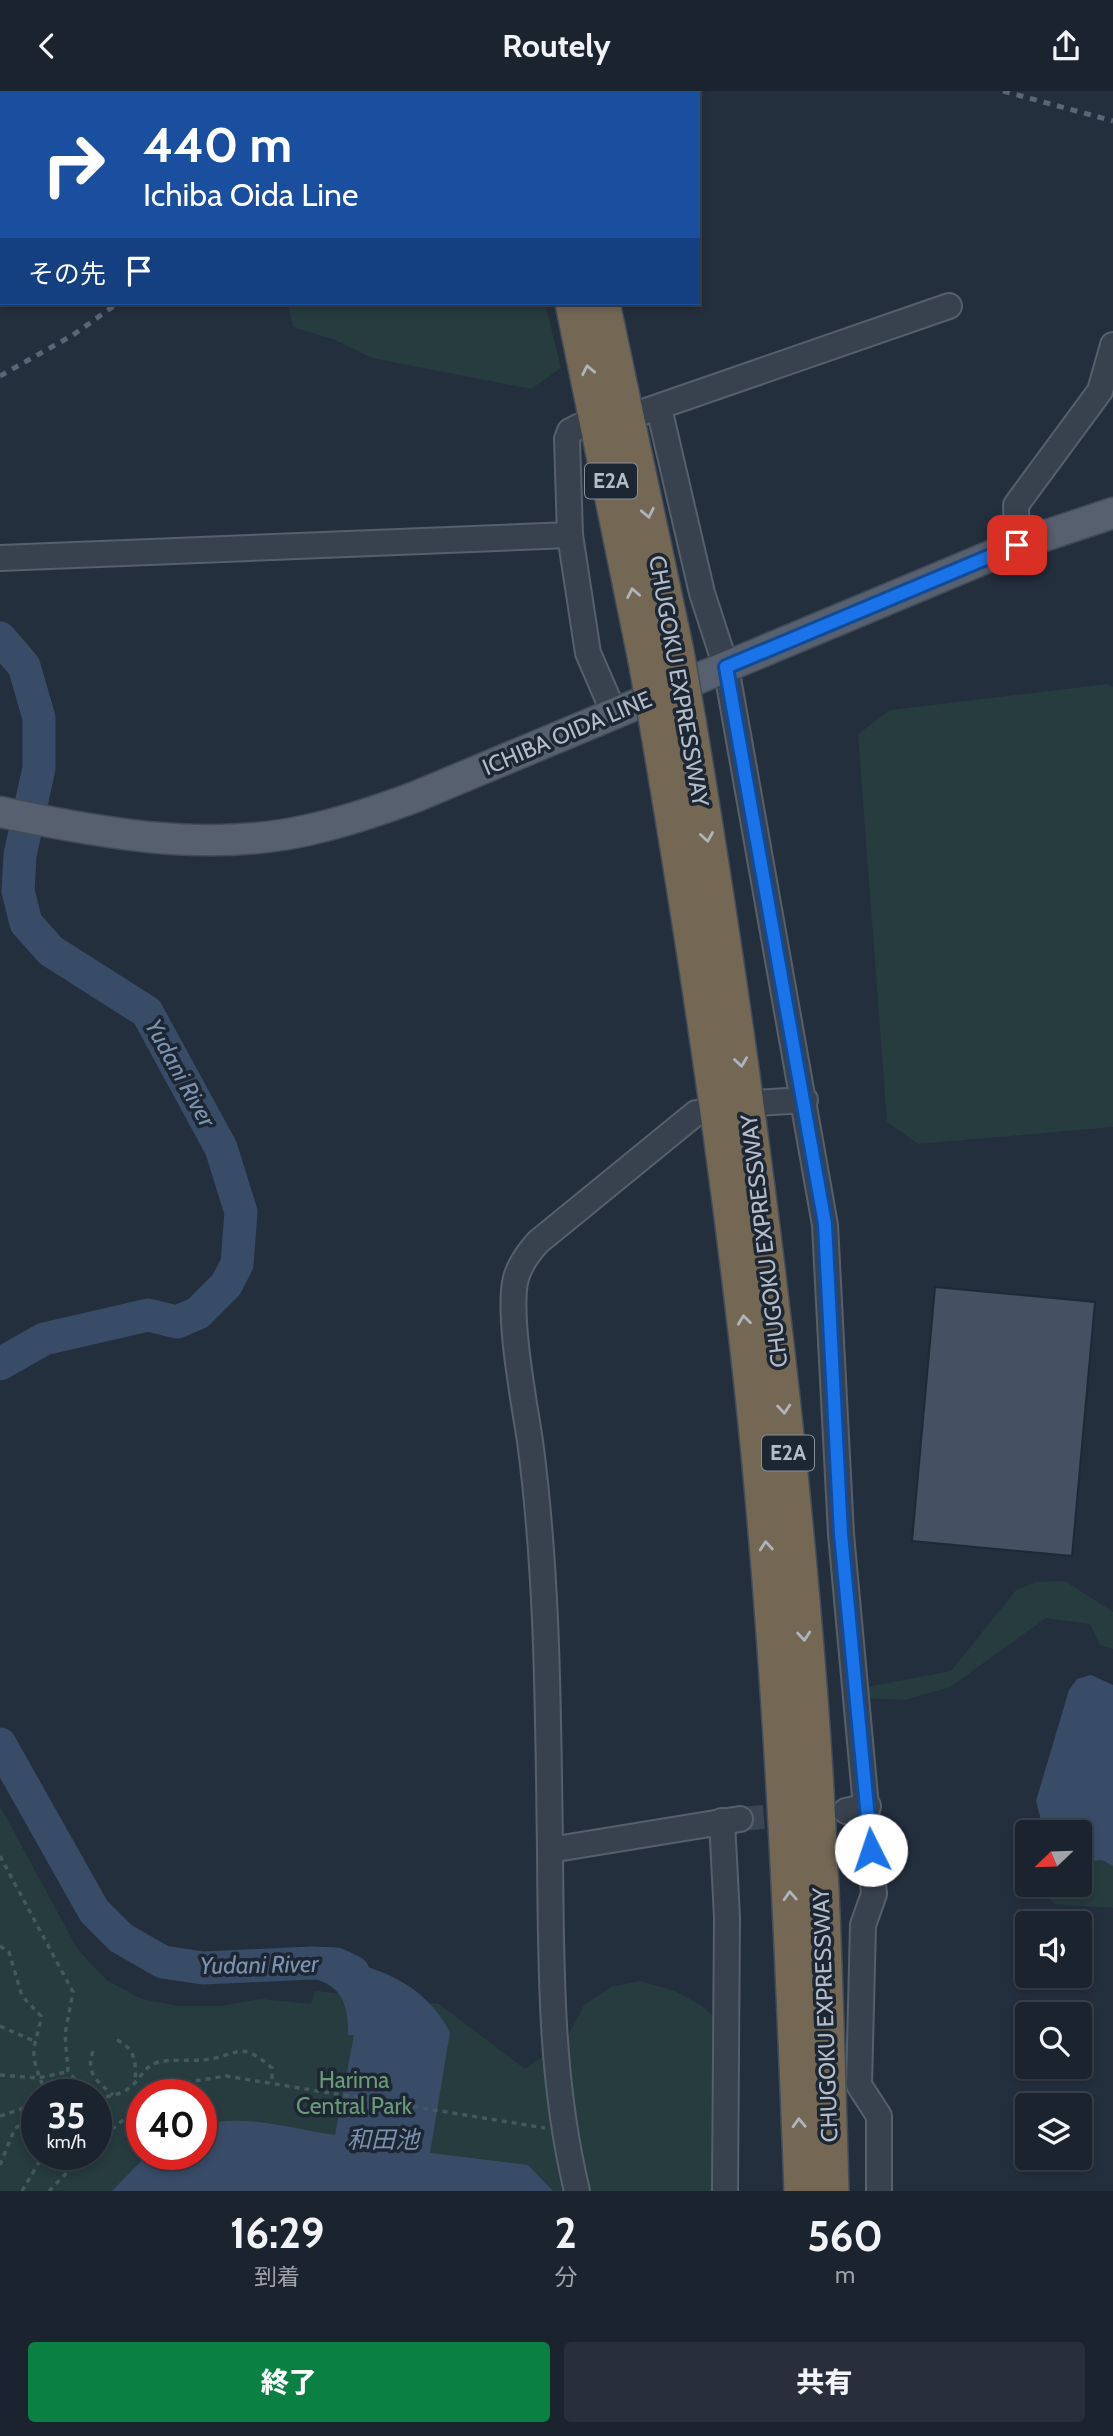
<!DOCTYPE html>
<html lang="ja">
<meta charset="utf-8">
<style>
:root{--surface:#1b232e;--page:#282f3a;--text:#f1f3f6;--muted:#a0a4aa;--line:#39404a;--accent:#0b8043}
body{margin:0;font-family:Cabin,"Noto Sans JP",sans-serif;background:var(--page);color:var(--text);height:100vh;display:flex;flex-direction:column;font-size:26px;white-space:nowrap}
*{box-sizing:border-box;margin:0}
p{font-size:23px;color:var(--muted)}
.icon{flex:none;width:38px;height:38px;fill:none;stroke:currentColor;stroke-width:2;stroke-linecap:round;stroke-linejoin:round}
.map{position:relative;height:2100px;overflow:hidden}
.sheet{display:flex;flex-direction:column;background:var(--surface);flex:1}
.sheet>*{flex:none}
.top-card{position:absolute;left:0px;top:0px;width:700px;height:214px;box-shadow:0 4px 10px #0003,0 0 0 2px var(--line);background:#1a4fa0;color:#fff;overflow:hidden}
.needle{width:46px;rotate:247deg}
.controls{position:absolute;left:1015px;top:1729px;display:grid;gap:14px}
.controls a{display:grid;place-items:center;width:77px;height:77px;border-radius:7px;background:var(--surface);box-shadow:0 4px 10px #0003,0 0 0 2px var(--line);font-size:35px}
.speed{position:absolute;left:21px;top:1988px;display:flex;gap:14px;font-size:35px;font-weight:700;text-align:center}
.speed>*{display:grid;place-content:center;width:91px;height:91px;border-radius:50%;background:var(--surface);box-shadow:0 4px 10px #0003,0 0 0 2px var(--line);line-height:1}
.speed small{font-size:18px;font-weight:400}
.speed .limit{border:10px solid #d22;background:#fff;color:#111}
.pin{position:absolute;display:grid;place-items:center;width:60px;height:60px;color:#fff;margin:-30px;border-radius:14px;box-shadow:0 4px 10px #0006}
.me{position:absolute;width:77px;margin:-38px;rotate:356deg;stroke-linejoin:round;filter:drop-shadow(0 0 5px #0008)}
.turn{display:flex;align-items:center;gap:24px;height:147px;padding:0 28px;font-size:32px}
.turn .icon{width:91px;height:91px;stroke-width:2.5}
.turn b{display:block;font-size:49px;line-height:60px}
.then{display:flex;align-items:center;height:66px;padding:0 28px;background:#0003;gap:14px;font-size:26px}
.eta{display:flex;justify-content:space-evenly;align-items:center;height:119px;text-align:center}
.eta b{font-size:42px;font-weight:800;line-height:49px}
.button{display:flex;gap:14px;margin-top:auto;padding:14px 28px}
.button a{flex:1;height:80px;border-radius:7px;background:var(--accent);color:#fff;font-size:28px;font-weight:800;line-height:80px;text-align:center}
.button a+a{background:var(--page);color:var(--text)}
header{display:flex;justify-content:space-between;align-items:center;height:91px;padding:0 28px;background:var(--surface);font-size:32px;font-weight:800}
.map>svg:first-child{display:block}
</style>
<header><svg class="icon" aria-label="back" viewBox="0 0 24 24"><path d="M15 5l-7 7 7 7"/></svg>Routely<svg class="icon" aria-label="share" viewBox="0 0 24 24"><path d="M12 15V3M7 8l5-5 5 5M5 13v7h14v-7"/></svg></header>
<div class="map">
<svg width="1113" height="2100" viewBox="0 0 1113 2100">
<rect width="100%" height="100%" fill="#242f3e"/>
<g fill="#263c3f" fill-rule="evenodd">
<path d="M288,212H545L561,277L531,298L372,267L335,249L293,236Z"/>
<path d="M1108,593L1113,596V1036L918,1053L887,1031L858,643L890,619Z"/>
<path d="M1065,1490L1113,1521V1558L1100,1554L1090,1533L1046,1527L950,1596L905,1609L864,1607L862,1597L951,1580L1016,1499L1036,1491Z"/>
<path d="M0,1715L78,1859L108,1890L142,1908L179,1915H220L261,1908L311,1913L315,1900L439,1913L525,1978L566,1949L584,1914L611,1896L640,1890L674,1900L701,1914L717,1929L716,2100H0ZM37,2004H96V2063H37ZM142,2004H201V2063H142Z"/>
<path d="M1088,1769H1102L1113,1775V1817L1054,1813L1036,1794H1080V1771Z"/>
</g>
<g fill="#394c67">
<path d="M1091,1584L1113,1594V1775L1102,1769L1080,1771V1741H1044L1036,1710L1069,1599L1077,1588Z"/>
<path d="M336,1866C385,1880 424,1893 450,1941L430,2062L528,2074L553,2100H112L148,2063H201V2034C244,2022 292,2038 335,2044L354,1944H348C350,1891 323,1888 278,1880Z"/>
</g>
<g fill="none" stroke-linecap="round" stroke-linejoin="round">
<g stroke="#394c67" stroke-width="33">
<path d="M0,547L24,575L39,627V677L20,764L18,800L26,832L51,860L147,921L221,1057L241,1121L237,1173L226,1194L198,1222L177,1231L148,1224L44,1248L0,1273"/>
<path d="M0,1653L94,1820L121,1847L163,1871L203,1877L312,1872L336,1873L353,1881"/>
</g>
</g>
<path fill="#455162" stroke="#1f2835" stroke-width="2" d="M935,1196L1095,1211L1072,1465L912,1450Z"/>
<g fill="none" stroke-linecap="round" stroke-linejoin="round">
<path stroke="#3a4453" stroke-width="24" stroke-dasharray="24 12" stroke-linecap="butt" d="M740,1728L800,1723"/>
<g stroke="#565f6c" stroke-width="28">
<g id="minor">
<path d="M159,2L161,0"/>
<path d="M0,185L2,184"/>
<path d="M659,317L702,502L726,576L825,1134L841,1443L874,1803L863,1834L859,1994L879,2025V2100"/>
<path d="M643,321L949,215"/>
<path d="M580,335L570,340L567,348L570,444L588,562L614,622"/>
<path d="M1017,454L1016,414L1100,300L1113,254"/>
<path d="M0,467L570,444"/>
<path d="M756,1012L805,1009"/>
<path d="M846,1720L868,1715"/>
<path d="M722,1730L727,1826L725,2100"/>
<path d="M550,1759L740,1728"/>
<path d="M577,2100C550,1989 551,1872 550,1758C548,1622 548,1485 530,1350C524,1311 507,1221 516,1187C520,1173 529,1161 538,1151L696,1022"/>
</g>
</g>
<g stroke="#414a57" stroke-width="33">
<path id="major" d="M0,721C99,742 207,762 308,739C345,731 380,719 415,706L1017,454L1113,422"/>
</g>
<g stroke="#434c59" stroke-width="38">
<g id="highway">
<path d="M521,0V2"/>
<path d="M551,0V2"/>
<path d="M573,212L646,569"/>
<path d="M602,212L676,561"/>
<path d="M688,630C741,951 784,1272 809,1595C822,1763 826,1932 831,2100"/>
<path d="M658,637C696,858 729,1080 753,1303C781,1568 792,1834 802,2100"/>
</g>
</g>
<g stroke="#44595c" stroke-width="3.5" stroke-dasharray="5 5" stroke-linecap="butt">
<path d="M0,1765L73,1901L65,1943L68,1980L89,2004"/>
<path d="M0,1855L9,1861L22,1905L41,1925C40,1937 35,1948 34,1959C33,1976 42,1989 46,2004"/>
<path d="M0,1935L36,1951"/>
<path d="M117,1949C137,1959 136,1973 135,1993"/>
<path d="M93,1960C85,1982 97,1990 113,2004"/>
<path d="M0,1984L38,1987L67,1981"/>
<path d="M159,2004L181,1992L226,1985L545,2037"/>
<path d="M96,2006C142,2006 135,1977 159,1971C172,1968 189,1970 203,1969C238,1966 238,1947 272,1977V1991"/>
<path d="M0,2025L37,2013"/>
<path d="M96,2051L142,2014"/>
<path d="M0,2074L15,2037L37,2027"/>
<path d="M22,2100L44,2063"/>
<path d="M49,2100L85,2063"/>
</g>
<use href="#minor" stroke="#38414e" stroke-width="24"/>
<use href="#major" stroke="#56606e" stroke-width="30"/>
<use href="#highway" stroke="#746855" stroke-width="35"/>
<g stroke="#5a6575" stroke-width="5" stroke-dasharray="7 7" stroke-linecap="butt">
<path d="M1003,0L1113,30"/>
<path d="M455,2L459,0"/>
<path d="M0,285L73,244L118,212"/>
</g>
<g stroke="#434c59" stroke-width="38" stroke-linecap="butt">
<g id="highway-bridge">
<path d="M676,561L688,630"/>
<path d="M646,569L658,637"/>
</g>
</g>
<use href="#highway-bridge" stroke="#746855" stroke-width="35"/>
</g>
<defs><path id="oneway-chevron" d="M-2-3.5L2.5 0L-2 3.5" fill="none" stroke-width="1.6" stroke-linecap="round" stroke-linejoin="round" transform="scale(1.75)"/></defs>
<g stroke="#aeb4bd">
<use href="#oneway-chevron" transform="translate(588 279) rotate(-102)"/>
<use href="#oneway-chevron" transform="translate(648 422) rotate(78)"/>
<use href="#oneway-chevron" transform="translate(633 502) rotate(-101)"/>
<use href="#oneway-chevron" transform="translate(707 746) rotate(81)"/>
<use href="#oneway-chevron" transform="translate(741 971) rotate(82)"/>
<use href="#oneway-chevron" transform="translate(744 1229) rotate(-97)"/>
<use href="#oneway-chevron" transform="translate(784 1318) rotate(85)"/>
<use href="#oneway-chevron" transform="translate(766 1455) rotate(-95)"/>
<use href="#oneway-chevron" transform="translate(804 1545) rotate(85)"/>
<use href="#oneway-chevron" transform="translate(790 1805) rotate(-93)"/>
<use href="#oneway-chevron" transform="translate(799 2032) rotate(-92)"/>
</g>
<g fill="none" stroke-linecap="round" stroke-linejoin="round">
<g stroke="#114b97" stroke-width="18">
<path id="route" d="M871,1759L841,1443L825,1133L726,576L1017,454"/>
</g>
<use href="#route" stroke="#1a73e8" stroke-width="12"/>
</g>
<g text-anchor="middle" stroke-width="7" stroke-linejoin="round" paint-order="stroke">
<g fill="#1d2633" stroke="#878f9c" stroke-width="2">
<rect x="585" y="372.5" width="52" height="35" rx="5"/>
<rect x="762" y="1344.5" width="52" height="35" rx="5"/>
</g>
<g font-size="21" font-weight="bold" fill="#b4bcc9">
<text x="611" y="397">E2A</text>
<text x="788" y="1369">E2A</text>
</g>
<g font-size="23" fill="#b4bcc9" stroke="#1d2633">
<text transform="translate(679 590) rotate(80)" y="8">CHUGOKU EXPRESSWAY</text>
<text transform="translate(567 642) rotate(-23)" y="8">ICHIBA OIDA LINE</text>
<text transform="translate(764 1150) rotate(-97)" y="8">CHUGOKU EXPRESSWAY</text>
<text transform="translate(825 1924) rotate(-92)" y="8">CHUGOKU EXPRESSWAY</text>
</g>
<g font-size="23" fill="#6b9a76" stroke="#1d2633">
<text x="354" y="1997">Harima<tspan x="354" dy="26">Central Park</tspan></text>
</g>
<g font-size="24" font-style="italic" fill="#7c92b1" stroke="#1d2633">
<text transform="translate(180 982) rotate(61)" y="8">Yudani River</text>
<text transform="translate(259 1874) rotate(-1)" y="8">Yudani River</text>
<text x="383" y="2057">和田池</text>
</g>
</g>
</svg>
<div class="controls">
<a><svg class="needle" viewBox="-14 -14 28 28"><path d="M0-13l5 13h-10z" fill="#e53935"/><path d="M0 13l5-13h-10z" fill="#a0a4aa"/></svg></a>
<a><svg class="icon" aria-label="sound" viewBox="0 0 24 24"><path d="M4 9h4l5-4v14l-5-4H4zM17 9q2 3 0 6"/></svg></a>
<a><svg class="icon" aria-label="search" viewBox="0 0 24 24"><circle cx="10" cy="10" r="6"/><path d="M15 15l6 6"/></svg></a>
<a><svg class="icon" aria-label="layers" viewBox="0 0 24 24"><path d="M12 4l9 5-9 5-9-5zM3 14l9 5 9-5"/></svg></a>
</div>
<div class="speed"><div>35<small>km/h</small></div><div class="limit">40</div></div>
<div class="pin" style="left:1017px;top:454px;background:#d93025"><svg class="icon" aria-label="arrive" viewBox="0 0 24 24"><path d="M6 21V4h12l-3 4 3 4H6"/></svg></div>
<svg class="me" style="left:871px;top:1759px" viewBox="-20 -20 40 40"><circle r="19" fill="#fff"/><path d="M0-13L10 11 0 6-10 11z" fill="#1a73e8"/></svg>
<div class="top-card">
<div class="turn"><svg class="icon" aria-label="right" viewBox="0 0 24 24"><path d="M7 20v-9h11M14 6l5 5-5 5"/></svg><div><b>440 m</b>Ichiba Oida Line</div></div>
<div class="then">その先<svg class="icon" aria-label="arrive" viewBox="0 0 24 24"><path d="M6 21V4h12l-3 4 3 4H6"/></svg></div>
</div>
</div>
<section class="sheet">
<div class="eta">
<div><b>16:29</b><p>到着</p></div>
<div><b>2</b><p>分</p></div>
<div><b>560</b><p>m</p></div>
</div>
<div class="button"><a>終了</a><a>共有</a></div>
</section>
